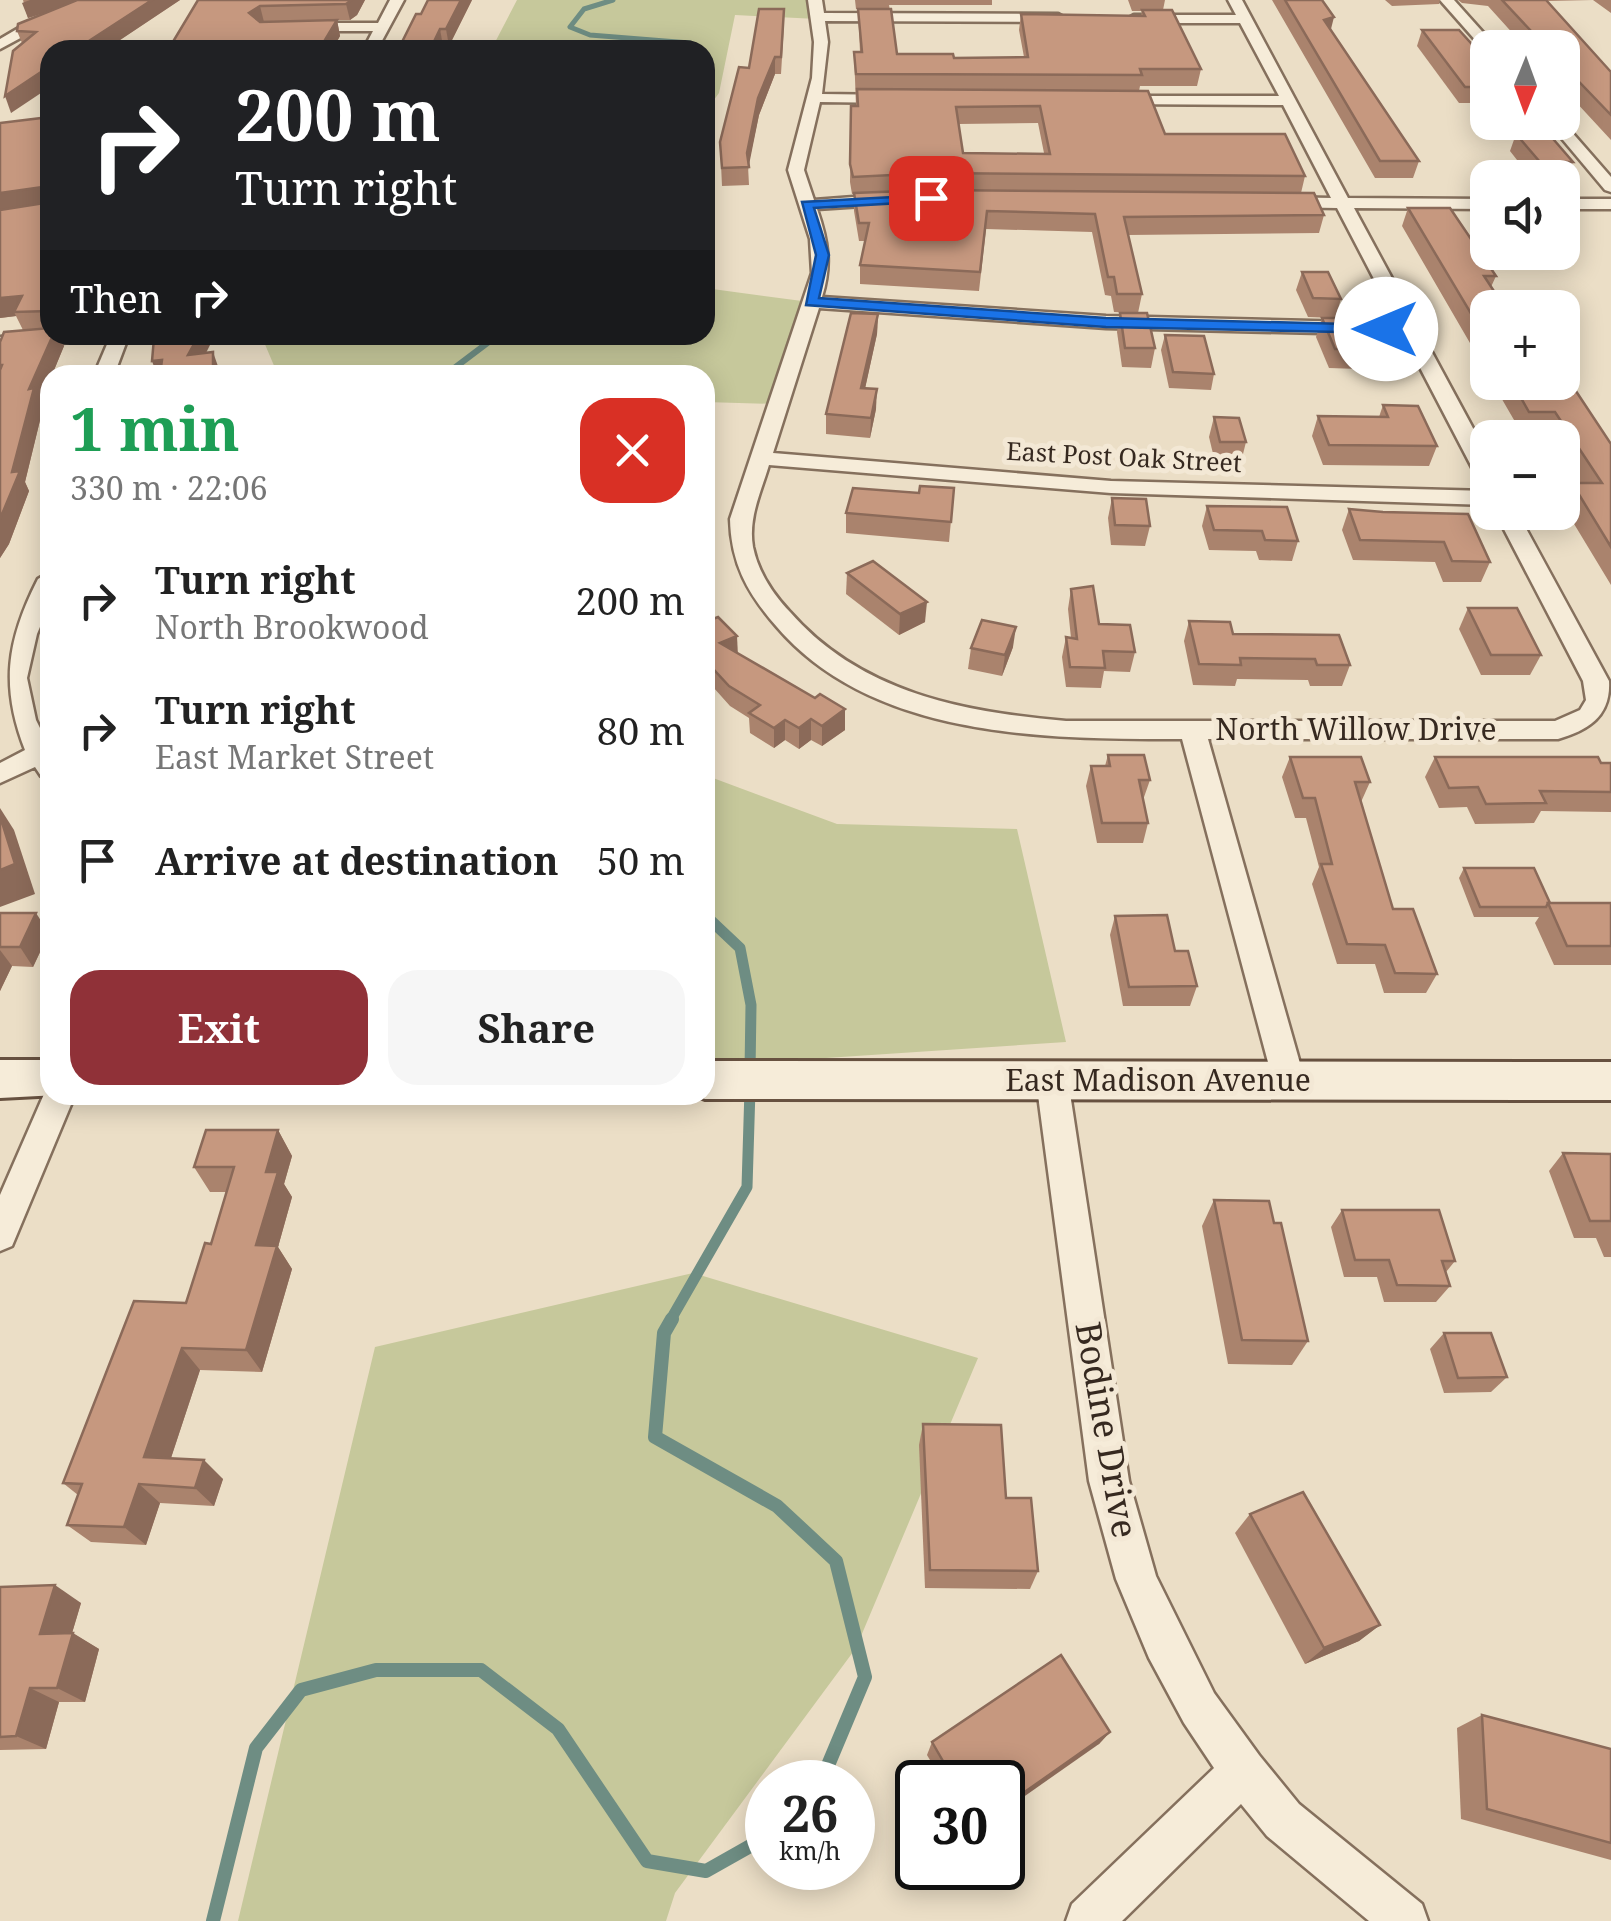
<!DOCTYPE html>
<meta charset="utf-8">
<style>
:root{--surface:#fff;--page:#f6f6f6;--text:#222;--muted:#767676;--accent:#903138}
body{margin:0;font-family:"Noto Serif",serif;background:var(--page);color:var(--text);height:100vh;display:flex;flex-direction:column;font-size:38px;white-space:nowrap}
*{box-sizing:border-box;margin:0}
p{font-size:32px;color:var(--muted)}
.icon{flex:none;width:55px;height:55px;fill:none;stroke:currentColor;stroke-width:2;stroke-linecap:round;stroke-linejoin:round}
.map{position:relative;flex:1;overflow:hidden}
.details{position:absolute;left:40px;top:365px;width:675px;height:740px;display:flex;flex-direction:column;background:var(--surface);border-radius:30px;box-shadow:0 5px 25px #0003}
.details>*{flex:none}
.hud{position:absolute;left:40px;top:40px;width:675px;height:305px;border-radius:30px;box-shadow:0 5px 25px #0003;background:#202124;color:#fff;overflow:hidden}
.needle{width:65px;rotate:181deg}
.fabs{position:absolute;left:1470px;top:30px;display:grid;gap:20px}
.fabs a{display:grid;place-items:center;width:110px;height:110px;border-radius:20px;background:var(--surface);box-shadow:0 5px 25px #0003;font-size:50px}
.speed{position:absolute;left:745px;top:1760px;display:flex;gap:20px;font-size:50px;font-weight:700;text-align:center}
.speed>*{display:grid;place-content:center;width:130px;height:130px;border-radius:50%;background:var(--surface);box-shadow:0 5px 25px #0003;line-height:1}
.speed small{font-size:25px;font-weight:400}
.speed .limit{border:5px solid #111;border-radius:15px;background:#fff;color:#111}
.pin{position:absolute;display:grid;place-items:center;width:85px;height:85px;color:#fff;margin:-42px;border-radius:20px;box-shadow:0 5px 15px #0006}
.me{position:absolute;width:110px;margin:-55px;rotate:270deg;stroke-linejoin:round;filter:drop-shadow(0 0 8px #0008)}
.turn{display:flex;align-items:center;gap:35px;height:210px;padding:0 30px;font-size:45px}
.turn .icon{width:130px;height:130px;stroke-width:2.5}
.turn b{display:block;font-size:70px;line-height:85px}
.then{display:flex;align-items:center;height:95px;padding:0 30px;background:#0003;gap:20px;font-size:38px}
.round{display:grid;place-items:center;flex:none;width:105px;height:105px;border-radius:30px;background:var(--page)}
.summary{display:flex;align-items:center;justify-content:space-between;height:170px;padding:0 30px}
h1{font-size:60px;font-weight:700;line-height:75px;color:#1e9e55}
.button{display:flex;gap:20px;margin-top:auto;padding:20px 30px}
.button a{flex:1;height:115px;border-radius:30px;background:var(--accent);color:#fff;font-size:40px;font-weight:700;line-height:115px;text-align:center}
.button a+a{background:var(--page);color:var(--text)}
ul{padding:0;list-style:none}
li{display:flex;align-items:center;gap:30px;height:130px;padding:0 30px}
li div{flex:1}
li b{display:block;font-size:38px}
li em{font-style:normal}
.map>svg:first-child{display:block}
</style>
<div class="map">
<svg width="1611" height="1921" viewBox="0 0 1611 1921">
<rect width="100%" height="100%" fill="#ebdec6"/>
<g fill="#c6c89b">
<path d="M517,0H812L817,19L735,15L719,93L705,112V50H491Z"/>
<path d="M705,288L802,301L777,404L705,402V375H278L261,335H705Z"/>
<path d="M705,775L837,824L1017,829L1066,1042L705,1066Z"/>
<path d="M693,1273L978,1358L856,1648L675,1893L666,1921H238L375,1347Z"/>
</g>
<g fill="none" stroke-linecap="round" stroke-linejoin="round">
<path stroke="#6e8d83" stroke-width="5" d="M613,0L584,9L570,27L590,35L690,43L685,50"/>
<path stroke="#6e8d83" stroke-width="6" d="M419,375L453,369L498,335"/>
<g stroke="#6e8d83" stroke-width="11">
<path d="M705,915L740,948L751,1005L750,1072"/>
<path d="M670,1321L747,1187L750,1089"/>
</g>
<g stroke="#6e8d83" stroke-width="14">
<path d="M672,1319L664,1333L655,1437L777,1506L836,1561L865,1677L826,1770L815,1782"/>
<path d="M213,1921L256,1748L301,1690L376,1670H481L558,1729L647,1861L706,1871L768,1836"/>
</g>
<g stroke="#85705d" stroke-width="5">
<g id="minor">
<path d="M97,0H117L39,28L0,49V39L29,22Z"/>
<path d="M390,0H404L377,50H363L373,31H297L290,27L297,23H378Z"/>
<path d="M808,0H822L824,13L1058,14L1065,18L1058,22L825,21L828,42L822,94L896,95L903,99L896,103L820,102L804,170L814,200L893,194L901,199L893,204L817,209C828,241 832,265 822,297L1106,316L1397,323L1337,208L1279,207L1271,202L1279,197L1331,198L1283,105L1112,104L1105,100L1112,96H1279L1240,23H1134L1127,19L1134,15H1236L1228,0H1242L1348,198L1488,199V209L1354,208L1488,456V483L1477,477L1403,335L1106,328L819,308L773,453L1111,481L1488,491V505L1111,493L769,465C761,492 748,518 753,547C758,572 773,594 790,612C861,693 963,712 1066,721H1555L1580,710L1586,700L1583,681L1495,512H1517L1609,681C1611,716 1589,730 1558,739H1208L1305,1081L1300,1090L1289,1094L1278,1090L1273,1081L1182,739C1047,739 873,739 777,627C748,594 731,564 730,519L812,273L810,239L788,170L812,78L814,42Z"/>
<path d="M1440,0H1454L1497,48L1485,51Z"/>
<path d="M1562,121L1611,177V192L1605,190L1548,122Z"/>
<rect x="1562" y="199" width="49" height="10"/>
<path d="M50,332L90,335L81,341L0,349V337Z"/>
<path d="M111,335H129L114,375H94Z"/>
<path d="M50,572V603L37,634L27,678L36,720L50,748V779L41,776L35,767L0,783V763L25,750C0,686 7,640 38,579Z"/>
<path d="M1052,1067L1063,1071L1068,1080L1129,1481L1156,1576L1214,1693L1259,1755L1299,1804L1422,1904L1428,1921H1369L1267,1836L1241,1804L1122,1921H1066L1072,1904L1214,1768L1184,1723L1149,1658L1116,1579L1089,1481L1036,1080L1041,1071Z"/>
<path d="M48,1085L50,1095H75L12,1246L0,1251V1195Z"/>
</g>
</g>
<g stroke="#675140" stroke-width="6">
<g id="secondary">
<path d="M0,1060H50V1095H58L0,1098Z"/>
<path d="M705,1061L1611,1062V1100L705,1099L694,1095H705Z"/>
</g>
</g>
<use href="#minor" fill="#f6ecd9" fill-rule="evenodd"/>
<use href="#secondary" fill="#f6ecd9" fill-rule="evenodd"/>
</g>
<g fill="#aa836d" fill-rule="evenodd">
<path d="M23,0H180L105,50H50L11,113L22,43L17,31L47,12L28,18Z"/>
<path d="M198,0H365L357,15L350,20H337L340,36L332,50H168Z"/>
<path d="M472,0L449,46H443L421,14Z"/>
<path d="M855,0H992V5H889L897,54L954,58L1024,57L1019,30L1021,14L1141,16L1142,11H1132L1128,0H1165L1163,10L1201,69L1197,86H1140L1139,91L1165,134L1305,176L1301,193L1324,215L1319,233L1128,235L1142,294L1138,313L1114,312L1111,296L1105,295L1092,232L986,229L979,291L860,284V265L865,241H859L854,211V194H852L850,182L851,106H856L854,52H860L858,9H856ZM1038,123L1044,153H963L958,124Z"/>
<path d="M1272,0H1322L1331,30L1419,161L1413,178H1375Z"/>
<path d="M1385,0H1440L1439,4L1392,6Z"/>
<path d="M1458,0H1611V13L1593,0L1547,1L1611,72V140L1562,87V48H1526L1488,6L1462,3Z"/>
<path d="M784,25L781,74H775L759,115L748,166L749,185L722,186L720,142L749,68Z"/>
<path d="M1422,30L1488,62V103H1459L1417,46Z"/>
<path d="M50,117V335L64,346L52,375H50L41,402L43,408L25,482L29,491L9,544L0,558V342L23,330L16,316L0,318V123Z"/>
<path d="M1516,134L1573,162L1566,180H1562V178H1531L1510,151Z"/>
<path d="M1408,208L1496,276L1491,287L1488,308V374L1402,226Z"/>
<path d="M1302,272L1341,299L1335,318L1308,317L1296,290Z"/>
<path d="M1120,313L1155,348L1151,368L1122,367L1117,332Z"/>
<path d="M878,314L877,334L865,388L876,409L870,438L826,434V414Z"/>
<path d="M1322,318L1365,349L1359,369L1329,368L1316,337Z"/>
<path d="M1165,335L1214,374L1211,390L1169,388L1161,350Z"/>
<path d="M1492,382H1562L1611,444V585L1562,504L1572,483H1579L1562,458V438H1549L1546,432H1521Z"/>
<path d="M1383,405L1437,446L1429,466L1323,465L1312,436L1318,416L1379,417Z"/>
<path d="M1214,417L1246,442L1241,462H1215L1209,437Z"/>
<path d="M954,488L949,542L846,533V513Z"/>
<path d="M1112,498L1150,526L1145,546L1111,545L1108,518Z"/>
<path d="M1207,506L1298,541L1292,561L1259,560L1256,551L1209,550L1202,526Z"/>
<path d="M1349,509L1383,512L1490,562L1481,582H1443L1435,562L1353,560L1342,530Z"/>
<path d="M847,573L925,622L899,635L846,594Z"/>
<path d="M1071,589L1099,624L1135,652L1130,672L1104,671L1101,688L1066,687L1062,657L1066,637L1071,638L1068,609Z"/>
<path d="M1468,608L1541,655L1530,675H1481L1459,629Z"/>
<path d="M1189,621L1233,634L1350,665L1342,686H1310L1308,680L1237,679L1235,686L1193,685L1184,641Z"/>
<path d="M705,622L738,653L845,730L822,746L811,740L799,749L785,740L774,748L750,733L749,718L730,706L705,678Z"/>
<path d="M1013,647L1002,676L968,669L971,648Z"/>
<path d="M1108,755L1150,780L1143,800L1148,823L1143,843H1097L1086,786L1091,766H1105Z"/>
<path d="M1290,757L1370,782L1361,802L1393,909L1437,974L1426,993H1384L1375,964H1337L1312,884L1319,867L1306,818H1295L1282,777Z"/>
<path d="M1435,757L1611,763V812L1541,811L1534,823L1475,824L1467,807L1439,808L1425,777Z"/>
<path d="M1464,868L1550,903H1611V965H1554L1535,923L1539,917H1474L1459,878Z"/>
<path d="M0,913L49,933L33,967L12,966L0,991Z"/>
<path d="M1115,916L1175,951L1197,986L1190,1006H1123L1110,935Z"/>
<path d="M278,1130L292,1156L284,1184L292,1197L278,1247L292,1269L262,1372L200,1370L171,1458L223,1479L214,1506L160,1503L146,1545L91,1542L67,1525L78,1495L63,1483L186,1303L211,1244L227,1192H210L194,1167Z"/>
<path d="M1563,1153L1611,1154V1257H1604L1596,1238H1574L1549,1171Z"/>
<path d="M1214,1200L1274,1223L1308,1341L1292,1365L1228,1364L1202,1226Z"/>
<path d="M1342,1210L1455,1261L1446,1272L1450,1286L1436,1302H1384L1377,1277H1344L1331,1227Z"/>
<path d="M1444,1333L1507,1377L1491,1392L1444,1393L1430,1349Z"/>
<path d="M923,1424L1006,1498L1038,1571L1030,1589L925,1588L919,1445Z"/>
<path d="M1250,1514L1380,1625L1359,1641L1305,1664L1235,1533Z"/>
<path d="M0,1587L81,1603L72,1633L99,1649L85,1702H59L46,1749L0,1750Z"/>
<path d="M1482,1715L1611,1749V1860L1461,1819L1457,1728Z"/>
<path d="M1110,1732L1099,1744L1002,1782H943L927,1755L932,1742Z"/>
</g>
<g fill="#8b6a59">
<path d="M30,0H85L28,18L22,3Z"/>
<path d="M152,0H180L105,50H75Z"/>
<path d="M352,0H365L357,15L350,20L346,4Z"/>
<path d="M461,0H472L449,46L446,29Z"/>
<path d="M260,6L264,22L253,29L249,13Z"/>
<path d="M1334,17L1330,33L1324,20Z"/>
<path d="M337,20L340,36L332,50H319Z"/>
<path d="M440,29L443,46L441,50H430Z"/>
<path d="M775,57V74L759,115L748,170L747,153L758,98Z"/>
<path d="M50,66V87L11,113L5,96Z"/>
<path d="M42,187L49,205L0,212V193Z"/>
<path d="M22,296L14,312L16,316L0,318V298Z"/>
<path d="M878,314L877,334L861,407V388Z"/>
<path d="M53,335H59L64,346L52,375H50V380L41,402L43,408L25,482L29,491L9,544L0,558V519L12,472L29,389Z"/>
<path d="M199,335H215L195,375L188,355Z"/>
<path d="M213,352L220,372V375H214L213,371Z"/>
<path d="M162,360L168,375H157L152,361Z"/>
<path d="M877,389L876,409L870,438L871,418Z"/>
<path d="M927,602L925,622L899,635L900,614Z"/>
<path d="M1016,627L1013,647L1002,676L1005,655Z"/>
<path d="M737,636L738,656L720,643Z"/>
<path d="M845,709V730L822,746V726Z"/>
<path d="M811,719V740L799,749V728Z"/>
<path d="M785,720V740L774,748V728Z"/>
<path d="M0,808L14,830L35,894L0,907Z"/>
<path d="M36,913L49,933L33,967L20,947Z"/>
<path d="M0,950L12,966L0,991Z"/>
<path d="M278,1130L292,1156L284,1184L292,1197L278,1247L292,1269L262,1372L246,1350L256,1245L266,1172Z"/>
<path d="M182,1348L200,1370L165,1476L144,1457Z"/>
<path d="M204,1460L223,1479L214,1506L195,1488Z"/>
<path d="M139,1484L160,1503L146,1545L124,1527Z"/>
<path d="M55,1585L81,1603L67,1650L40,1634Z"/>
<path d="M1380,1625L1359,1641L1305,1664L1324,1648Z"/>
<path d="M73,1633L99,1649L85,1702L57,1688Z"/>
<path d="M30,1688L59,1702L46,1749L16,1736Z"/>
<path d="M1110,1732L1099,1744L1002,1812V1808Z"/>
</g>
<g fill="#c6987f" stroke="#8b6a59" stroke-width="2.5" fill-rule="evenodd">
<path d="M77,0H152L75,50H50V66L5,96L13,51L36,32L17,31L18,24Z"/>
<path d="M198,0H352L346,4L260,6L249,13L260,22L337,20L319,50H168Z"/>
<path d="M428,0H461L446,29H440L430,50H398L416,14H421Z"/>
<path d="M1285,0H1322L1334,17L1324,20L1419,161H1380Z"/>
<path d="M1502,0H1546L1611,72V115L1562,64V48H1547Z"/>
<path d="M759,9H784L781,57H775L758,98L747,153L749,167L722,168L720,142L739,67L749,68Z"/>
<path d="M858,9H891L897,54H953L954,58L1028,57L1021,14L1145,16L1142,10H1172L1201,69H1140L1142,75L856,74L854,52H862Z"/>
<path d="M1422,30H1459L1488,62V87H1465Z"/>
<path d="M857,89L1148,91L1165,134H1285L1305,176L932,173L853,177L850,164L851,106H858ZM1040,106L1050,154L963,153L956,107Z"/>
<path d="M50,117V311L14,312L22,296L0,298V210L45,203L46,191L42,187L0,193V123Z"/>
<path d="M1548,133L1573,162H1540L1516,134Z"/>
<path d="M932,190L1314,193L1324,215L1124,217L1142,294H1117L1114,277H1108L1095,214L987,211L980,272L860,265L869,223H859L854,193Z"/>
<path d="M1408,208H1450L1496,276H1484L1505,308H1488V342Z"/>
<path d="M1302,272H1328L1341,299L1313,298Z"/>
<path d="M851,313L878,314L861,388L877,389L871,418L826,414Z"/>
<path d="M1120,313H1147L1155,348H1125Z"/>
<path d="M1322,318H1350L1365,349H1335Z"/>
<path d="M50,328V335H53L29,389L34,388L12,472L20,471L0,519V370L2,365H0V342L4,332Z"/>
<path d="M155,335H199L188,355L213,352V371H217L216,375H160L162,360L152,361L154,338Z"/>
<path d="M1165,335L1204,336L1214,374L1173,372Z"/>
<path d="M1562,370L1611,444V547L1572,483H1602L1555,412H1529L1512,382H1562Z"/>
<path d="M1383,405L1418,406L1437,446L1329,445L1318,416L1388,417Z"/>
<path d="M1214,417L1239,418L1246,442H1220Z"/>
<path d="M920,486L954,488L951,522L846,513L853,488L919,493Z"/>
<path d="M1112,498L1146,499L1150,526L1115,525Z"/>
<path d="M1207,506L1287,507L1298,541L1265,540L1262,531L1214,530Z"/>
<path d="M1349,509L1383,512L1468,514L1490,562L1452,561L1444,542L1360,540Z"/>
<path d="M873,561L927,602L900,614L847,573Z"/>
<path d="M1093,586L1099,624L1130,625L1135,652L1103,651L1105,668L1070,667L1066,637L1077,639L1071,589Z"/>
<path d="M1468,608H1517L1541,655H1491Z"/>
<path d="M718,617L737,636L720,643L815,698L820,694L845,709L822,726L811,719L799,728L785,720L774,728L749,713L760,705L729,686L705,660V622Z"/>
<path d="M982,620L1016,627L1005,655L971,648Z"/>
<path d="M1189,621L1230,622L1233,634L1339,635L1350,665H1317L1315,659L1240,658L1241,665L1199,664Z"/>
<path d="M1108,755H1144L1150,780H1139L1148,823H1102L1091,766H1110Z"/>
<path d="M1290,757H1361L1370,782H1355L1393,909H1413L1437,974L1395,973L1385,945L1347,944L1321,864H1332L1315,798H1303Z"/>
<path d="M1435,757H1598L1601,763H1611V792L1540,791L1546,803L1486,804L1478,787L1449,788Z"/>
<path d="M0,816L15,864L0,870Z"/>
<path d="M1464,868H1534L1550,903H1548L1546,907H1480Z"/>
<path d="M1548,903H1611V946H1567Z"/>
<path d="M0,913H36L20,947H0Z"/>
<path d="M1167,915L1175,951H1188L1197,986L1129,987L1115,916Z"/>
<path d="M206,1130H278L266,1172H278L256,1245L277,1246L246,1350L182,1348L144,1457L204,1460L195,1488L139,1484L124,1527L67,1525L82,1484L63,1483L134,1301L186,1303L205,1243L211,1244L234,1167H194Z"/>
<path d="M1563,1153L1611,1154V1221H1590Z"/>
<path d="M1214,1200L1269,1201L1274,1223H1281L1308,1341L1242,1340Z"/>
<path d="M1342,1210H1439L1455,1261H1442L1450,1286L1397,1285L1389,1260H1355Z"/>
<path d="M1444,1333H1491L1507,1377L1458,1378Z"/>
<path d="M923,1424L1001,1425L1006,1498H1031L1038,1571L930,1570Z"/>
<path d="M1303,1492L1380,1625L1324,1648L1250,1514Z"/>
<path d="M55,1585L40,1634L73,1633L57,1688H30L16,1736L0,1737V1587Z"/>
<path d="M1061,1655L1110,1732L1002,1808V1782H955L932,1742Z"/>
<path d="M1482,1715L1611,1749V1843L1487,1809Z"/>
</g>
<path fill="#1a73e8" stroke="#114b97" stroke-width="2.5" d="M931,195L938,198L936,201L814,208L829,255L819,298L1106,318L1386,325L1394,329L1386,333L1106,327L806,305L816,255L802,202Z"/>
<g text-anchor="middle" stroke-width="10" stroke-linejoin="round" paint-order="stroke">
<g font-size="25" fill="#362920" stroke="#f3e8d5">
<text transform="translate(1124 457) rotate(3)" y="9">East Post Oak Street</text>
</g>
<g font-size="30" fill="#362920" stroke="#f3e8d5">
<text x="1356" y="740">North Willow Drive</text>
<text x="1158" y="1091">East Madison Avenue</text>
</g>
<g font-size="35" fill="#362920" stroke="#f3e8d5">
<text transform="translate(1106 1430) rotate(80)" y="12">Bodine Drive</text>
</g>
</g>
</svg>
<div class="fabs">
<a><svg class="needle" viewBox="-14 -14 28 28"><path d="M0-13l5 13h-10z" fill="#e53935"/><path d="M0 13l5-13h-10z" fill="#767676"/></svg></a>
<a><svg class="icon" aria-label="sound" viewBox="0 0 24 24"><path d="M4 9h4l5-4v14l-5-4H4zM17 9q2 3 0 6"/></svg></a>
<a>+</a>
<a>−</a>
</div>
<div class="speed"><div>26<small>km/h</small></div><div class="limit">30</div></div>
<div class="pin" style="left:931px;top:198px;background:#d93025"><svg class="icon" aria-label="arrive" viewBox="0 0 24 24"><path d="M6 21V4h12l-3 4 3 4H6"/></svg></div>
<svg class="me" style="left:1386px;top:329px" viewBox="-20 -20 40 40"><circle r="19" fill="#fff"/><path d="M0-13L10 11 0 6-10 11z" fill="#1a73e8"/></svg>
<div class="hud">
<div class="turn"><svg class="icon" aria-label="right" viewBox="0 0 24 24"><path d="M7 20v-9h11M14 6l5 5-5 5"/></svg><div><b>200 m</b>Turn right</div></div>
<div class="then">Then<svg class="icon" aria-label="right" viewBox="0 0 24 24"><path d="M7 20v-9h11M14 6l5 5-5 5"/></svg></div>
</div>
<section class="details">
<div class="summary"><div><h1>1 min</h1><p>330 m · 22:06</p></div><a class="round" style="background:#d93025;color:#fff"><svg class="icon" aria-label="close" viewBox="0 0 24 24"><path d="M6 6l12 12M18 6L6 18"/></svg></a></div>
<ul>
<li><svg class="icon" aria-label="right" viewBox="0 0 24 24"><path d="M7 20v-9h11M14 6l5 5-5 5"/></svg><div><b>Turn right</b><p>North Brookwood</p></div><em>200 m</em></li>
<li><svg class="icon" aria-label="right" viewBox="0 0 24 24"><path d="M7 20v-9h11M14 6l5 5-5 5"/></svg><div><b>Turn right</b><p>East Market Street</p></div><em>80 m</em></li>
<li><svg class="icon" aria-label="arrive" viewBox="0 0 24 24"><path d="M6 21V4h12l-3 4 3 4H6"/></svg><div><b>Arrive at destination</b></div><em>50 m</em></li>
</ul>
<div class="button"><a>Exit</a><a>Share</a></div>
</section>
</div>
